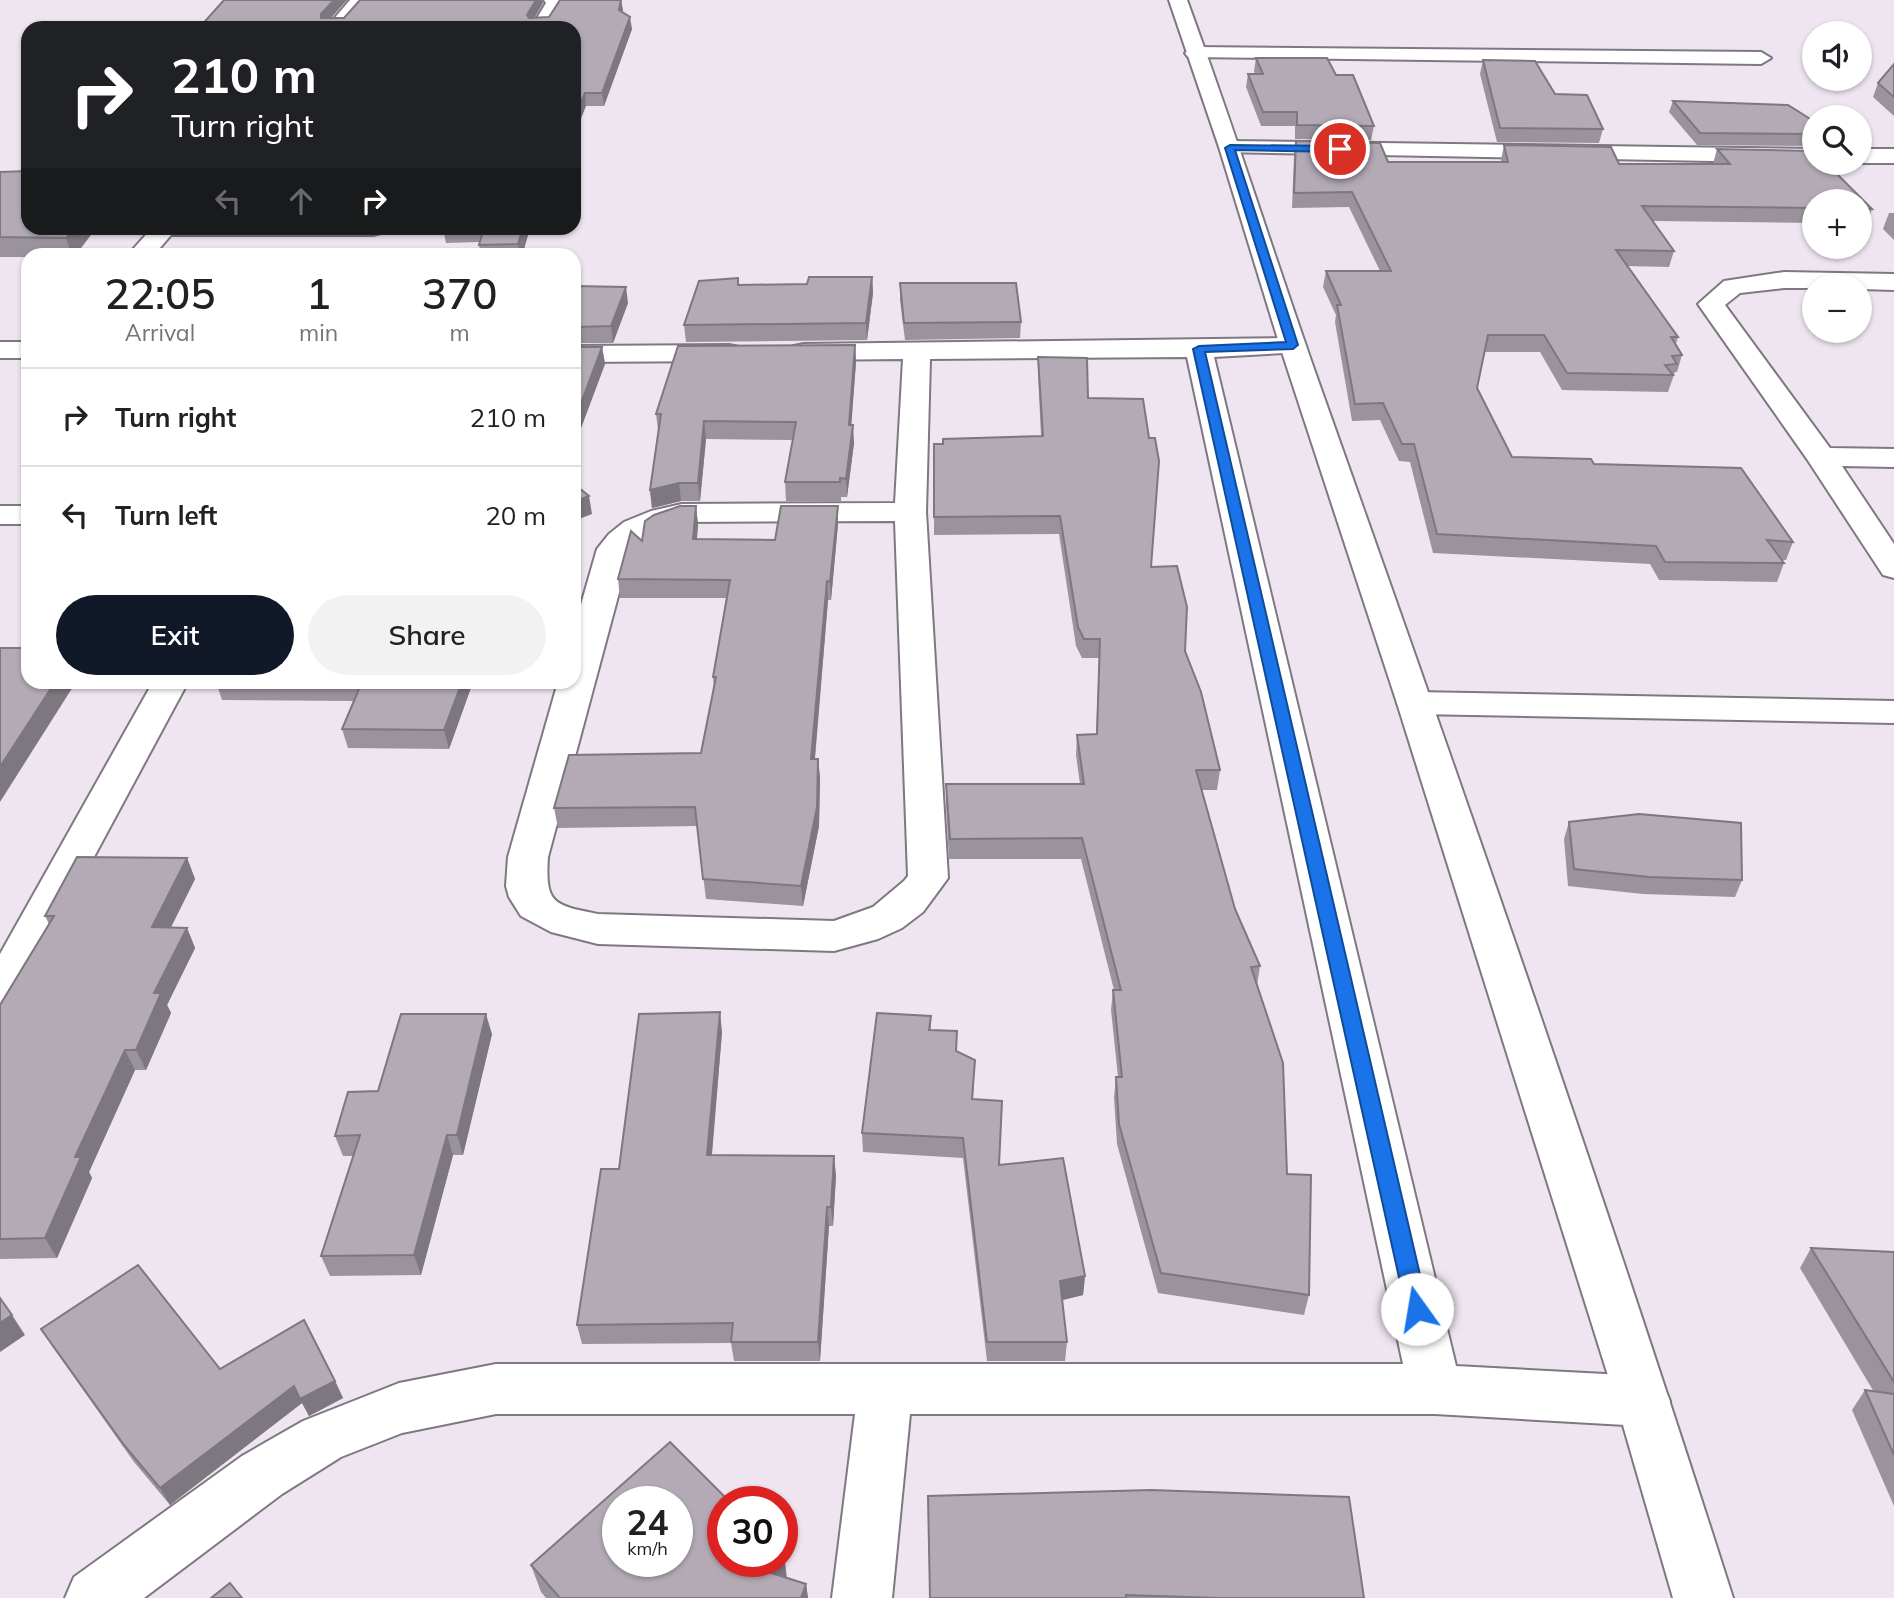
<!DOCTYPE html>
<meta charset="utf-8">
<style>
:root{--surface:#fff;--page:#f2f2f2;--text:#202124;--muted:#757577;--line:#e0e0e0;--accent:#111827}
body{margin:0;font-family:Mulish,sans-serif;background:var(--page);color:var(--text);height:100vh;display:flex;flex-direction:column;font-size:26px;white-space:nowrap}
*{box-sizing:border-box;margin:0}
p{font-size:23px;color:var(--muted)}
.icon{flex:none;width:38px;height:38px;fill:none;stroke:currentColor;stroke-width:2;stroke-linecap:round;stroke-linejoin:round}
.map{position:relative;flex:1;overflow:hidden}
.drawer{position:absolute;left:21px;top:248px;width:560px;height:441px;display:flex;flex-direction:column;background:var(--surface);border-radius:21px;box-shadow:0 2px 5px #0004}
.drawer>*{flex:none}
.hud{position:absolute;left:21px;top:21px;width:560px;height:214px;border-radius:21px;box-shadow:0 2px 5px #0004;background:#202124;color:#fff;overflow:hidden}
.buttons{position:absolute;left:1802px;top:21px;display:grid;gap:14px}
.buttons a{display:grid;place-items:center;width:70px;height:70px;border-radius:50%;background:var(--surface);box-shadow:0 2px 5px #0004;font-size:35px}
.speed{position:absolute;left:602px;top:1486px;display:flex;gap:14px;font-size:35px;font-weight:700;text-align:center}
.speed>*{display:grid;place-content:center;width:91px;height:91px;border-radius:50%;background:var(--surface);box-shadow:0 2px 5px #0004;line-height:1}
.speed small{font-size:18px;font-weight:400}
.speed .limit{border:10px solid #d22;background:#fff;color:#111}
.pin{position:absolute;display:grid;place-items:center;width:60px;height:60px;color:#fff;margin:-30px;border:4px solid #fff;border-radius:50%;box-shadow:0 2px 7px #0007}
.me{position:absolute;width:77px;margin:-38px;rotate:347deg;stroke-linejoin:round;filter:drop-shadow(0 0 5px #0008)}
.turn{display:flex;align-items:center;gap:24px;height:147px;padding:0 35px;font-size:32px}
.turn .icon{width:91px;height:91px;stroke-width:2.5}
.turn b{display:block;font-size:49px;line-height:60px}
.lanes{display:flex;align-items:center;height:66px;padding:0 35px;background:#0003;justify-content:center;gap:35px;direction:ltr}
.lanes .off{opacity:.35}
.eta{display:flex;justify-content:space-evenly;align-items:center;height:119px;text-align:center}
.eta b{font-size:42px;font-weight:600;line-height:49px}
.action{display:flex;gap:14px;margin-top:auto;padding:14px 35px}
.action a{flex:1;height:80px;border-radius:42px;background:var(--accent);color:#fff;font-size:28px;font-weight:600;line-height:80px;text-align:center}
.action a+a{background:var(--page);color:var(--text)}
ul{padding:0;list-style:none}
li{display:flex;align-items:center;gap:21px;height:98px;padding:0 35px;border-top:2px solid var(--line)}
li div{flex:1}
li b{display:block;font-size:26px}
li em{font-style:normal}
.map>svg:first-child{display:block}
</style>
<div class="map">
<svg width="1894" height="1598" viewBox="0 0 1894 1598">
<rect width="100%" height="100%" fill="#eee5f1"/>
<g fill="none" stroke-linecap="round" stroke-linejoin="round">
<g stroke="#7f7782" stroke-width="4">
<g id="minor">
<path d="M350,0H369L345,28H326Z"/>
<path d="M544,0H562L564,3L549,28H531L546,3Z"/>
<path d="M1195,47L1761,52L1771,58L1761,64L1188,57L1185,53Z"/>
<path d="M1230,141L1815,149V163L1222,152L1219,147L1222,142Z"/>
<rect x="1860" y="149" width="34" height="14"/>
<path d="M152,228H385L381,233L373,235H171L153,256H127Z"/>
<path d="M1784,272L1894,274V290L1860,289V285H1815V288H1784L1740,293L1725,305L1830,448L1894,449V467L1842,466L1894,544V578L1883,575L1807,459L1698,304L1724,281Z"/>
<path d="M1293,338L1302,340L1306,346L1302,352L1214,357L1456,1366L1643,1376L1662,1383L1670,1401L1662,1419L1643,1426L1435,1414H910L892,1598H832L855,1414H496L402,1433L341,1457L282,1494L144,1598H65L74,1577L242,1456L303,1421L399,1383L496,1364H1403L1187,357L930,359L926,512L948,878L923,912L902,928L878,939L834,951L598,944L551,932L521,916L509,897L506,886L508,857L558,682H574V629L597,549L609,534L624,522L651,511L682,504L895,503L903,359L804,360L794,358L791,352L794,346L804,344ZM895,521L908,876L904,881L873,907L834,921L598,914C553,905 545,904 548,857L631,548L655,531L682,522Z"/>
<rect x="0" y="342" width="28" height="16"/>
<path d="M729,345L739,347L742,353L739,359L729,361L574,362V346Z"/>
<rect x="0" y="506" width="28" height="18"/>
<path d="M153,682H188L15,1004L0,1009V954Z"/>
<path d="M1415,692L1894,701V723L1415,714L1402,711L1397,703L1402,695Z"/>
</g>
</g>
<g stroke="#7f7782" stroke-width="4">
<path id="tertiary" d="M1169,0H1187C1232,122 1271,246 1314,369C1459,777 1602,1186 1733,1598H1673L1616,1401L1397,703L1280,346L1219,147Z"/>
</g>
<use href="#minor" fill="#fff" fill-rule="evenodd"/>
<use href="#tertiary" fill="#fff" fill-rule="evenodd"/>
</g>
<g fill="#9a929d">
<path d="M360,0H542L543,3L534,18L623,10V12L632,29L604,106H586L574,28L331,18H344Z"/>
<path d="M1256,58L1336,75L1374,126L1371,140L1295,139V126H1261L1246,87L1248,74H1255L1254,71Z"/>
<path d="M1483,60L1555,94L1603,129L1599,143L1497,142L1480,74Z"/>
<path d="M1894,64V116L1873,97L1878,83Z"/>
<path d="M1673,101L1815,134V146L1697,145L1669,112Z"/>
<path d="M1296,141L1380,143L1388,162H1501V160L1504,145L1611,147L1619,164H1713L1717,149L1814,151L1815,152V163H1826L1872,209L1867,224H1860V201H1815V223L1653,221L1674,251L1669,267L1627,266L1678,337L1676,344L1682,355L1677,372H1675L1668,392L1562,390L1540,352H1485L1477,388L1512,457L1591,459L1594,464L1741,468L1793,542L1786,560H1781L1784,563L1777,582L1659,580L1650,564L1433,553L1410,462L1399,461L1380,420L1352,421L1335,322L1336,315L1323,287L1326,271H1380L1349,207L1292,208L1294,156Z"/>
<path d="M0,172L96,228L75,256H28V257H0Z"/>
<path d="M1889,213H1894V240L1883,229Z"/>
<path d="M443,228H530L522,256H481L479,245L480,242L446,243Z"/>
<path d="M872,277L873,293L867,340L686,342L684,325L739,285L807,284Z"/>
<path d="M900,283L1021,322L1020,338L905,340L900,300Z"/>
<path d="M574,286L628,303L613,343H574Z"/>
<path d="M855,345L856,362L851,425L854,443L847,497H841V501H786L785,482L793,440L706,439L700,501H681L652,508L650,490L658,430L656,414Z"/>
<path d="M574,347H602L605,364L578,436H574Z"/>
<path d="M1038,357L1088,398L1151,567L1185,651L1220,770L1217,790H1202L1235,909L1260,966L1257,985L1287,1174L1309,1295L1304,1315L1158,1293L1117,1144L1114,1097L1116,1077H1118L1111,1010L1113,990H1114L1081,859H949L946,804V784H1080L1076,755L1077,735L1096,734L1099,658H1082L1076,646L1059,534L934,535V444L1041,436L1038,374Z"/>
<path d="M696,506L698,525L697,539L775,540L838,506V524L831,600H828L815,759H818L820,778L819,826L803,906L706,899L697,826L558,828L554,808L701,753L714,688L713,677L726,598H620L618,579L642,541Z"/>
<path d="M216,682H473L449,749L348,748L342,729L354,701L222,700Z"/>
<path d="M1569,822L1742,880L1735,897L1643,894L1568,886L1564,839Z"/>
<path d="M187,858L195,879L171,927L187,928L195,948L167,1005L171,1013L146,1070H135L89,1172L92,1178L57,1258L0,1259V1005L49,924L45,916Z"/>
<path d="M931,1016V1030L957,1052L974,1079L973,1099L999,1165L1085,1276L1083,1295L1062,1300L1067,1342L1065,1361H987L963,1158L863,1152L862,1133Z"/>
<path d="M722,1032L712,1155L836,1175L833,1226H829L820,1361H734L731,1343L582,1344L577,1325L619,1169Z"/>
<path d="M492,1034L463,1155H453L421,1275L330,1276L321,1256L353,1156H343L335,1136L378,1091Z"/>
<path d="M1811,1248L1894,1252V1506L1852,1410L1865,1390L1874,1392L1800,1268Z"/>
<path d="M41,1329L220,1369L335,1381L343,1398L309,1416L302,1403L170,1505L134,1462L52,1346Z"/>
<path d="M928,1496L1364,1598H930Z"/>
<path d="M784,1555L787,1578L806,1584L808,1598H546L541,1592L531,1565Z"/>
</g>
<g fill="#7d777f">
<path d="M334,0H347L324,26V28L321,14Z"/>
<path d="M536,0H542L543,3L529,27L527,15Z"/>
<path d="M621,0L623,10L621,22L619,10Z"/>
<path d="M630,17L632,29L604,106L602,93Z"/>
<path d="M585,93L586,106L574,136V118Z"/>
<path d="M74,228H96L75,256H72L66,238Z"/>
<path d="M523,228H530L522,256H520L518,244Z"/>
<path d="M872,277L873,293L867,340L866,323Z"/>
<path d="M626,287L628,303L613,343L611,326Z"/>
<path d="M855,345L856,362L850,443L849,425Z"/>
<path d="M602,347L605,364L578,436L575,419Z"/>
<path d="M704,421L706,439L700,501L698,483Z"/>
<path d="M853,425L854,443L847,497L846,479Z"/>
<path d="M679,483L681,501L652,508L650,490Z"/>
<path d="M589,496L592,514L574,521V502Z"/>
<path d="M696,506L698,525L695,558L693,539Z"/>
<path d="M838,506V524L831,600L830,582Z"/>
<path d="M827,581L828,600L813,779L811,759Z"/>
<path d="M55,682H76L0,802V767Z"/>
<path d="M462,682H473L449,749L444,730Z"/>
<path d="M818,759L820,778L819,826L803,906L801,886Z"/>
<path d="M187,858L195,879L161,947L152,927Z"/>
<path d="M187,928L195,948L167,1005L171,1013L146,1070L136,1050L154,993Z"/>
<path d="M720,1012L722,1032L710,1175L707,1155Z"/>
<path d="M486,1014L492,1034L463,1155L457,1135Z"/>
<path d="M125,1050L135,1070L89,1172L92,1178L57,1258L45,1238L75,1157Z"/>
<path d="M447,1135L453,1155L421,1275L414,1255Z"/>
<path d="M834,1156L836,1175L833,1226L831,1207Z"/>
<path d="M827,1207L829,1226L820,1361L818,1342Z"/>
<path d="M1085,1276L1083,1295L1059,1301L1060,1281Z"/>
<path d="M12,1315L25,1335L0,1352V1323Z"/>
<path d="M335,1381L343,1398L309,1416L300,1399Z"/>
<path d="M294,1386L302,1403L170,1505L160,1488Z"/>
<path d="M784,1555L787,1582L768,1572L778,1561H782V1556Z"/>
<path d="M806,1584L808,1598H801Z"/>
</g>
<g fill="#b3aab6" stroke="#7d777f" stroke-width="2" fill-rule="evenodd">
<path d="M224,0H334L321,14V18H344L360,0H536L527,15L529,18L549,17L560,0H621L619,10L630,17L602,93H585L574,118V28H199Z"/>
<path d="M1256,58H1327L1336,75H1353L1374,126L1297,125V112H1263L1248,74H1263Z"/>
<path d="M1483,60L1535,61L1555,94L1587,95L1603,129L1500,128Z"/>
<path d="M1894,64V97L1878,83Z"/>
<path d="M1673,101L1788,105L1815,122V134L1700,133Z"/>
<path d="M1296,141L1380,143L1388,162H1508L1504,145L1611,147L1619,164H1730L1717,149L1814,151L1815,152V163H1826L1872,209L1860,208V201H1815V208L1642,206L1674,251L1616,250L1678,337H1671L1682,355L1672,356L1677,364L1665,365L1673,375L1567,373L1544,335H1488L1477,388L1512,457L1591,459L1594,464L1741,468L1793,542L1767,540L1784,563L1665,562L1656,546L1437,534L1414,444H1402L1383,403L1355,404L1337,305H1341L1326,271H1391L1352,192L1294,193Z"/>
<path d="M28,171V228H74L66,238L0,237V172Z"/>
<path d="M484,228H523L518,244L479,245Z"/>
<path d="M809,277H872L866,323L684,325L699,281L738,278V285L807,284Z"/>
<path d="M900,283H1016L1021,322L904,323Z"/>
<path d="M574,286L626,287L611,326L574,327Z"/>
<path d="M855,345L849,425H853L846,479L840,478V482H785L796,422L704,421L698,483H679L650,490L661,414H656L678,346Z"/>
<path d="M574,347H602L575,419H574Z"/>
<path d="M1038,357L1087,358L1088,398L1143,399L1149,438H1155L1159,461L1151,567L1177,566L1187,607L1185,651L1201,692L1220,770H1196L1235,909L1260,966L1251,967L1283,1063L1287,1174L1311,1175L1309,1295L1161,1273L1119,1124L1116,1077H1122L1113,990H1121L1082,838L950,839L946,784H1084L1077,735L1097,734L1100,639H1084L1078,627L1060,516L934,517V444H943V439L1043,436Z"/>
<path d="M574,484L589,496L574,502Z"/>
<path d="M680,506H696L693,539L775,540L781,506H838L830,582L827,581L811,759H818L817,807L801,886L703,879L695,807L554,808L569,755L701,753L716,677H713L730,580L618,579L631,531L642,541L645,521L654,515Z"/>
<path d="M0,648H28V682H55L0,767Z"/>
<path d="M362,682H462L444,730L342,729Z"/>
<path d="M1639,814L1741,823L1742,880L1649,877L1574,869L1569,822Z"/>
<path d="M77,857L187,858L152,927L187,928L154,993H161L136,1050H125L75,1157H81L45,1238L0,1239V1005L54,916H45Z"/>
<path d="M720,1012L707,1155L834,1156L831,1207H827L818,1342H731L733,1323L577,1325L601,1169H619L639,1014Z"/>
<path d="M877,1013L931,1016L929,1030L957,1031L956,1051L975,1060L972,1099L1002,1101L999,1165L1063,1158L1085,1276L1060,1281L1067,1342H987L963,1138L862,1133Z"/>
<path d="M401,1014H486L457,1135H447L414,1255L321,1256L360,1135L335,1136L348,1092L378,1091Z"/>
<path d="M1811,1248L1894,1252V1382Z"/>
<path d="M138,1265L220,1369L304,1320L335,1381L300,1399L294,1386L160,1488L124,1445L41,1329Z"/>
<path d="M0,1298L12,1315L0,1323Z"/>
<path d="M1865,1390L1894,1394V1455Z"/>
<path d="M670,1442L730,1502H723V1561H778L768,1572L806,1584L801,1598H560L531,1565ZM618,1502H677V1561H618Z"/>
<path d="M1151,1490L1349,1497L1364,1598H1219L1126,1595V1598H930L928,1496Z"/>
<path d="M230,1583L242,1598H211Z"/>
</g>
<path fill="#1a73e8" stroke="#114b97" stroke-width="2" d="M1230,145L1340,146L1344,149L1340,152L1235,150L1298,345L1293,349L1205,352L1428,1309L1425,1315L1417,1318L1410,1315L1406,1309L1193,349L1199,346L1286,342L1225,148Z"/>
</svg>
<div class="buttons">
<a><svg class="icon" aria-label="sound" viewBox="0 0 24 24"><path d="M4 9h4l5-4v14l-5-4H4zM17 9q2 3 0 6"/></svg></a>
<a><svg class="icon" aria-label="search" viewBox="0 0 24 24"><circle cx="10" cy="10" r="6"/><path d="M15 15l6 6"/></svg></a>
<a>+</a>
<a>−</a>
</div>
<div class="speed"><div>24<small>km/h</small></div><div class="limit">30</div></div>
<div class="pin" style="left:1340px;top:149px;background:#d93025"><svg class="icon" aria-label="arrive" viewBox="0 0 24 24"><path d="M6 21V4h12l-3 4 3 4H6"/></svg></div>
<svg class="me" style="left:1417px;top:1309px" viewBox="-20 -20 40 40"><circle r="19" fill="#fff"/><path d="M0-13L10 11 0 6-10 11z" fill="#1a73e8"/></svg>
<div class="hud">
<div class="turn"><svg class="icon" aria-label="right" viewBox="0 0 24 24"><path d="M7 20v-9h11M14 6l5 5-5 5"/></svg><div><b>210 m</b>Turn right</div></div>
<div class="lanes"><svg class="icon off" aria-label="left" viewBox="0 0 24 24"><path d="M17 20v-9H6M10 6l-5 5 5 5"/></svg><svg class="icon off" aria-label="ahead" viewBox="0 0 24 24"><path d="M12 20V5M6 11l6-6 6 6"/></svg><svg class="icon" aria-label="right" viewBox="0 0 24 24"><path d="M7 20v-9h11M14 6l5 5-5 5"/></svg></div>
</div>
<section class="drawer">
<div class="eta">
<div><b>22:05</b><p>Arrival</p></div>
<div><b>1</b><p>min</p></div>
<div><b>370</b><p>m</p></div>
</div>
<ul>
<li><svg class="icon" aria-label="right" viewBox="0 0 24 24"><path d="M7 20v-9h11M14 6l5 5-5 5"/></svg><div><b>Turn right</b></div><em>210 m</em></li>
<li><svg class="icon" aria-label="left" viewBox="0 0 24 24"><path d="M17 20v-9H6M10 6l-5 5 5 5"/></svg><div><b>Turn left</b></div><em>20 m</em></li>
</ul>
<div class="action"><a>Exit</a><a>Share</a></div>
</section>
</div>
